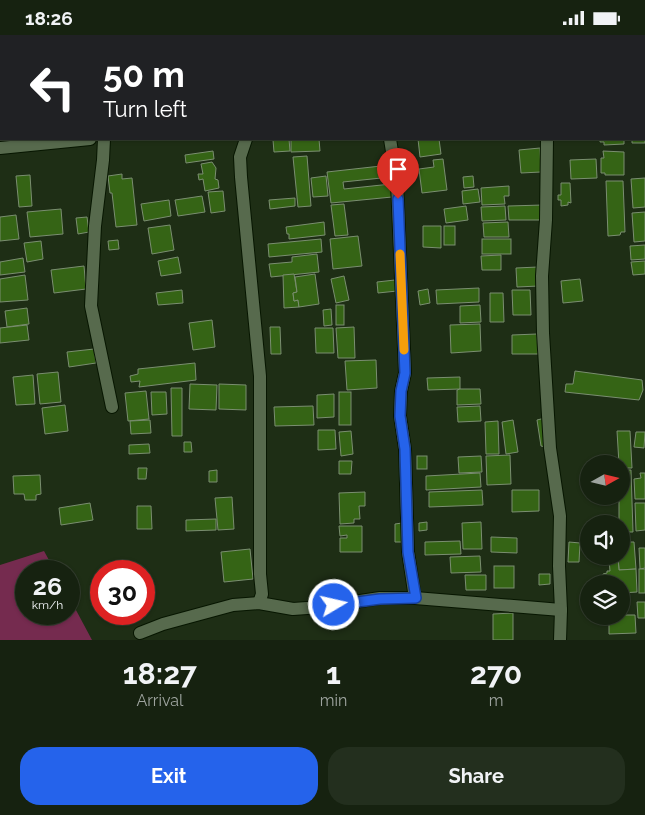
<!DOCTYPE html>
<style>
:root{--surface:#162210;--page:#232f1e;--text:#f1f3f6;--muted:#9ea49f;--line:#353f30;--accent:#2563eb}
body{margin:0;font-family:Raleway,sans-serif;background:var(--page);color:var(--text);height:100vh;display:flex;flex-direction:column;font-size:19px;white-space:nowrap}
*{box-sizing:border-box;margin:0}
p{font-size:16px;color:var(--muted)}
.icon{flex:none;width:28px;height:28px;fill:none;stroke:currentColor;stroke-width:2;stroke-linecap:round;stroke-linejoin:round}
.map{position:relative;height:605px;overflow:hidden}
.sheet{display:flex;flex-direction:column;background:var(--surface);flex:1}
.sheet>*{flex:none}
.hud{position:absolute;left:0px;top:0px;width:645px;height:105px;box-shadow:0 1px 4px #0004,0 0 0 1px var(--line);background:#202124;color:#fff;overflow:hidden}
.needle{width:32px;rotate:82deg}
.controls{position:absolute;left:580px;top:420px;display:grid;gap:10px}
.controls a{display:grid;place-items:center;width:50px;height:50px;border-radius:50%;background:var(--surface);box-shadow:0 1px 4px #0004,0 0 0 1px var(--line);font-size:25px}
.speed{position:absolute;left:15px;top:525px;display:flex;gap:10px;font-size:25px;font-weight:700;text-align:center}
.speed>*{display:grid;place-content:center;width:65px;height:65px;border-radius:50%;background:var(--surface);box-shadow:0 1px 4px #0004,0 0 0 1px var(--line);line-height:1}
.speed small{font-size:12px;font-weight:400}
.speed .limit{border:8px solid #d22;background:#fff;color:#111}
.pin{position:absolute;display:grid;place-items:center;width:42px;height:42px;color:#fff;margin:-51px -21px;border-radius:50% 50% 50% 0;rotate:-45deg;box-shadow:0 0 5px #0007}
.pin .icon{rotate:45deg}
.me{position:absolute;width:55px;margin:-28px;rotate:81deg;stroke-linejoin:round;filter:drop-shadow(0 0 4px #0008)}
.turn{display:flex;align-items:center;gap:18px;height:105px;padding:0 20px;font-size:22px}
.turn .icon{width:65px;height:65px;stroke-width:2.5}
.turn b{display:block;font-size:35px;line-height:42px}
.eta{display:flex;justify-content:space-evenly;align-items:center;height:85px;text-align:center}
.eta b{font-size:30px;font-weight:700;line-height:35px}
.primary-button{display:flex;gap:10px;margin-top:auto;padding:10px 20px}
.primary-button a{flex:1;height:58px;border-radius:20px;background:var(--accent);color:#fff;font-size:20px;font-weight:700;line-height:58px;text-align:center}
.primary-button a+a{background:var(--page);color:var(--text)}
.status{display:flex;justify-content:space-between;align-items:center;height:35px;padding:0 25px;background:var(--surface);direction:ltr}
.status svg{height:14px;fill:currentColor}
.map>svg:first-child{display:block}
</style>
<div class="status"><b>18:26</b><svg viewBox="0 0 49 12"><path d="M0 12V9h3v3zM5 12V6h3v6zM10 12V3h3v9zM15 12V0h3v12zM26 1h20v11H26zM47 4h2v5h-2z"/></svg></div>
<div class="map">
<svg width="645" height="605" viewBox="0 0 645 605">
<rect width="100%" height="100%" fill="#1e2e15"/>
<path fill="#752b4f" d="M44,516L55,536H26V579H69V562L92,605H0V530Z"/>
<g fill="#356415" stroke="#7a8e70">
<path d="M644,84H645V108H632V104H644Z"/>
<path d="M289,104L290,116L274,117L273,105Z"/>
<path d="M291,104H319L320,116L291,117Z"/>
<path d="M418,104H439L441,119L420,122Z"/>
<path d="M600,104H624V109L604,110V107H600Z"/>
<path d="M540,113L541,137L521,138L519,115Z"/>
<path d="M213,116L214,124L186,128L185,120Z"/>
<path d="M603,116L624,117V140H605V138H601V123H604Z"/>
<path d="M307,121L311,171L298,172L293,122Z"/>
<path d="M443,124L447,155L422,158L419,134L434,132L433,125Z"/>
<path d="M596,124L597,143L571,144L570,125Z"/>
<path d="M212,127L216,133L215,144L218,145L219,153L205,156L203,144L199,145L198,139H203L201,129Z"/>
<path d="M390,130L391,142L343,147L344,154L391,149L392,162L331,168L327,137Z"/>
<path d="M122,139V144L132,143L137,190L116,192L112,158H110L108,141Z"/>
<path d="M30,140L32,171L19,172L16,141Z"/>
<path d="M326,141L328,161L313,162L311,143Z"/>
<path d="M473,141L474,152L464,153L463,142Z"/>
<path d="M645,143V172L633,173L631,144Z"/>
<path d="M606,146H623L625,197H621L620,200L608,201Z"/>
<path d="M561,148H570L571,168L568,167V170L561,171V165H558V160H561Z"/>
<path d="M509,151V161H504L505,169L482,170L481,153Z"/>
<path d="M478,154L480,167L463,169L462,156Z"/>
<path d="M223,156L225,176L211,178L208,157Z"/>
<path d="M202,161L205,177L178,181L175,165Z"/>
<path d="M295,163V171L270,174L269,165Z"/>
<path d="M169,165L171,181L144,186L141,169Z"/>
<path d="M344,169L348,200L335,201L331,170Z"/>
<path d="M543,170V185H509L508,171Z"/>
<path d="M466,171L468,185L446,188L444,174Z"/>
<path d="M505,171L506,185L482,186L481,172Z"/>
<path d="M61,174L63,199L30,202L27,177Z"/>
<path d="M645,177V206L634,207L632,178Z"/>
<path d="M16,180L19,204L0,206V182Z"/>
<path d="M87,182L89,197L78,199L76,183Z"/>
<path d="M324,187L325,200L289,204V199H287L286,192Z"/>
<path d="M508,187L509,202H484L483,188Z"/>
<path d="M170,190L174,215L152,219L148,193Z"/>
<path d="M423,191H441V213L423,212Z"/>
<rect x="444" y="191" width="11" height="19"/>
<path d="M358,201L362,231L333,234L330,204Z"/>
<path d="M321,204L322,217L269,222L268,209Z"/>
<rect x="482" y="204" width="29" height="15"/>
<path d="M118,205L119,214L109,215L108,206Z"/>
<path d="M41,206L43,224L27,227L24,208Z"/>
<path d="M645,210V224L631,225L630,211Z"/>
<path d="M317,219L319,237L271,242L269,229L292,227V222Z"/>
<path d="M501,220V235H482L481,221Z"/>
<path d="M178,222L181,238L161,241L158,226Z"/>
<path d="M23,223L25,237L0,240V227Z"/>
<path d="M645,226V239L633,240L631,227Z"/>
<path d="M84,231L86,254L54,258L51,235Z"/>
<path d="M538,232L539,251L517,252L516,233Z"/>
<path d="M294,239L297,257L293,258L294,266L298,265L299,272L284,273L283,240Z"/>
<path d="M315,239L319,269L299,272L298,265L294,266L293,258L297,257L295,242Z"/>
<path d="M25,240L28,265L0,267V244Z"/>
<path d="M344,241L349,265L336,268L331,244Z"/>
<path d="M580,244L583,266L563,268L561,246Z"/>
<path d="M395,245L397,256L378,258L377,247Z"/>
<path d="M479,253V267L437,269L436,255Z"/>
<path d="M428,254L430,268L420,270L418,256Z"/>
<path d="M182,255L183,268L158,270L156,258Z"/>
<path d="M512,255H530L531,280H513Z"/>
<path d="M490,258H503L504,287H490Z"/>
<rect x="336" y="270" width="8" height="20"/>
<path d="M480,270L481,287L460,288V271Z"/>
<path d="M27,273L29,289L7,292L5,276Z"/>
<path d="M331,274L332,290L324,291L323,275Z"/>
<path d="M212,285L215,312L193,315L189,288Z"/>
<path d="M480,289L481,316L451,318L450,290Z"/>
<path d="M27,290L29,305L0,308V293Z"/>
<path d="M270,292H280L281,319H271Z"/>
<path d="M354,292L355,323H338L336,293Z"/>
<path d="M315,293H333L334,318H316Z"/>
<path d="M537,299L538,319H512V300Z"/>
<path d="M94,314L96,328L69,332L67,317Z"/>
<path d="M376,325L377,353L347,355L345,326Z"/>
<path d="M195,328L196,345L139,352L140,346L131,347L130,341L138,339V334Z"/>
<path d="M575,336L642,345L643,355L639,365L565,357L566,349H573Z"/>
<path d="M58,337L61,367L40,369L37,339Z"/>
<path d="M33,340L35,369L16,370L13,342Z"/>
<path d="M460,342V354L428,355L427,343Z"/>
<path d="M190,349L217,350L216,375L189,374Z"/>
<path d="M219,349L246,350V375L219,374Z"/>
<path d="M171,353H182V401H172Z"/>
<path d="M460,354H480L481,369L457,370V355Z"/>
<path d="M146,356L149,384L128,386L125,358Z"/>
<path d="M151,357H166L167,379L152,380Z"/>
<rect x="339" y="357" width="12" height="33"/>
<path d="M334,359V382L317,383V360Z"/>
<path d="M65,370L68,396L45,399L42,373Z"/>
<path d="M313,371L314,390L275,391L274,372Z"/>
<path d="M480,371L481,386L458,387L457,372Z"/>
<path d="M545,383L550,413L541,411L537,385Z"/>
<path d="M150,385L151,398L131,399L130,386Z"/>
<path d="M513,385L518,417L506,419L502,387Z"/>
<path d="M498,386L499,419H486L485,387Z"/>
<path d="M318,395H335L336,414L318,415Z"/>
<path d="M351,396L353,419L341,421L339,397Z"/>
<path d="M617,396H630L632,433H621V429H619Z"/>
<path d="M636,397H645L644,413L634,412Z"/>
<path d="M184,407H191L192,417H184Z"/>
<path d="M149,409L150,418L129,419V410Z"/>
<path d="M510,420L511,449L487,450L486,421Z"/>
<rect x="417" y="421" width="10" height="13"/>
<path d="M481,421L482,437L459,438L458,422Z"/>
<path d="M339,426H352L351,439H339Z"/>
<path d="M138,433H147L146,444H138Z"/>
<path d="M217,435V447H209V436Z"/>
<path d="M621,435H631L633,497H621V489H619V461H621Z"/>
<path d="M480,438L481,452L426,455V441Z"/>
<path d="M640,438H645V464H635L634,444L641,443Z"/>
<path d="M40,440L41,459L36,460V465H25L24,459H14L13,441Z"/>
<path d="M482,455L483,470L429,472V457Z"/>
<path d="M512,455H539V476L512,477Z"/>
<path d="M365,457V471H359L360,484H354V488L340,489L339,458Z"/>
<path d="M232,462L234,494L218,495L215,463Z"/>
<path d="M90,468L93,485L61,490L59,473Z"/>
<path d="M635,468H645V495L636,496Z"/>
<path d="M137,471H151L152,494H137Z"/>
<path d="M216,484V495L186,496V485Z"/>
<path d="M427,487V495L419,496V488Z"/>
<path d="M481,487L482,514H463L462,488Z"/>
<path d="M402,488V507H395V489Z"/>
<path d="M339,491H362V517H340V503H347V500L340,501Z"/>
<path d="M491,502L517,503V518L491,517Z"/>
<path d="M460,506L461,519L425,520V507Z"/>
<path d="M569,507L580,508L579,527H568Z"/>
<path d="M621,507H634L636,534L619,535L618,521H621Z"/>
<path d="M639,513H645V533L640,534Z"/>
<path d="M250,514L253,544L224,547L221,517Z"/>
<path d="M480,521L481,537L451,538L450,522Z"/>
<path d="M618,523L619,535L636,534L637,557L621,558V549H599V544L603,543V539L607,538V536H610L609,524Z"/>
<rect x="494" y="531" width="20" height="22"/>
<rect x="639" y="534" width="6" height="24"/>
<path d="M539,539H550V549L539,550Z"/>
<path d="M465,540H486V555H466Z"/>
<path d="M637,567H645V583H638Z"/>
<path d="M513,578V605H493V579Z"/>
<path d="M621,580H635L636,598L609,599V581H621Z"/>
</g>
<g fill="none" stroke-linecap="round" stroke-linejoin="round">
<g stroke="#071601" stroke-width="14">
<g id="minor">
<path d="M201,0V1"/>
<path d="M364,0L365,1"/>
<path d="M516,0V1"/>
<path d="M644,43H645"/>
<path d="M104,104L103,125L95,191L91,271L112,372"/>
<path d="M246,104L240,122L241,142L260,341V539L262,559L259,568"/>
<path d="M390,104L397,148L405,338L401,356L400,381L405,414L408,517L415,563"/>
<path d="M547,104L546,185L542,241L543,298L550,413L560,481L559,531L561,575L560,605"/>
<path d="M0,113L90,104"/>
<path d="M140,598L163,589L233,570L259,568L293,574L321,572L380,563H415L561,575"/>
</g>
</g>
<use href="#minor" stroke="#576a4d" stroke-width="12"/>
</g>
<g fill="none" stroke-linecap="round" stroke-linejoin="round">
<g stroke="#184099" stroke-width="12">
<path id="route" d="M334,570L380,564L416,563L408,517L405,414L400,381L401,356L405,338L398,164"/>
</g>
<use href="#route" stroke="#2563eb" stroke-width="9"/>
<path stroke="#f59e0b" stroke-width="9" d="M400,219L404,315"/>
</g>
</svg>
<div class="controls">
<a><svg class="needle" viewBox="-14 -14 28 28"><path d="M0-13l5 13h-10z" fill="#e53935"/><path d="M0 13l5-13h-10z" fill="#9ea49f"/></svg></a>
<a><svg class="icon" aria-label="sound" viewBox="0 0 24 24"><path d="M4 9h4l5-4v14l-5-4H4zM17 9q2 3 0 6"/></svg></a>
<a><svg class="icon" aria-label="layers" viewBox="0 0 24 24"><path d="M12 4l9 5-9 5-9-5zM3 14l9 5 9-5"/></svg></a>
</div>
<div class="speed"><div>26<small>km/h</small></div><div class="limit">30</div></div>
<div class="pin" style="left:398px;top:164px;background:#d93025"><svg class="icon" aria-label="arrive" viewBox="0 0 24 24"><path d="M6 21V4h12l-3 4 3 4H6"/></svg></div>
<svg class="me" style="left:334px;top:570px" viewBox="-20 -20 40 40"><circle r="17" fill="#2563eb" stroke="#fff" stroke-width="3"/><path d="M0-11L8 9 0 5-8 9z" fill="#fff"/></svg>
<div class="hud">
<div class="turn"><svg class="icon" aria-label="left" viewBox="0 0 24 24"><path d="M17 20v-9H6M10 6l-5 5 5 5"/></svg><div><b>50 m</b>Turn left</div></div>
</div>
</div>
<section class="sheet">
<div class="eta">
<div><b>18:27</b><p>Arrival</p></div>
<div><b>1</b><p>min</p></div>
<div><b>270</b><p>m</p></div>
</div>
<div class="primary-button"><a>Exit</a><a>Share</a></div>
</section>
